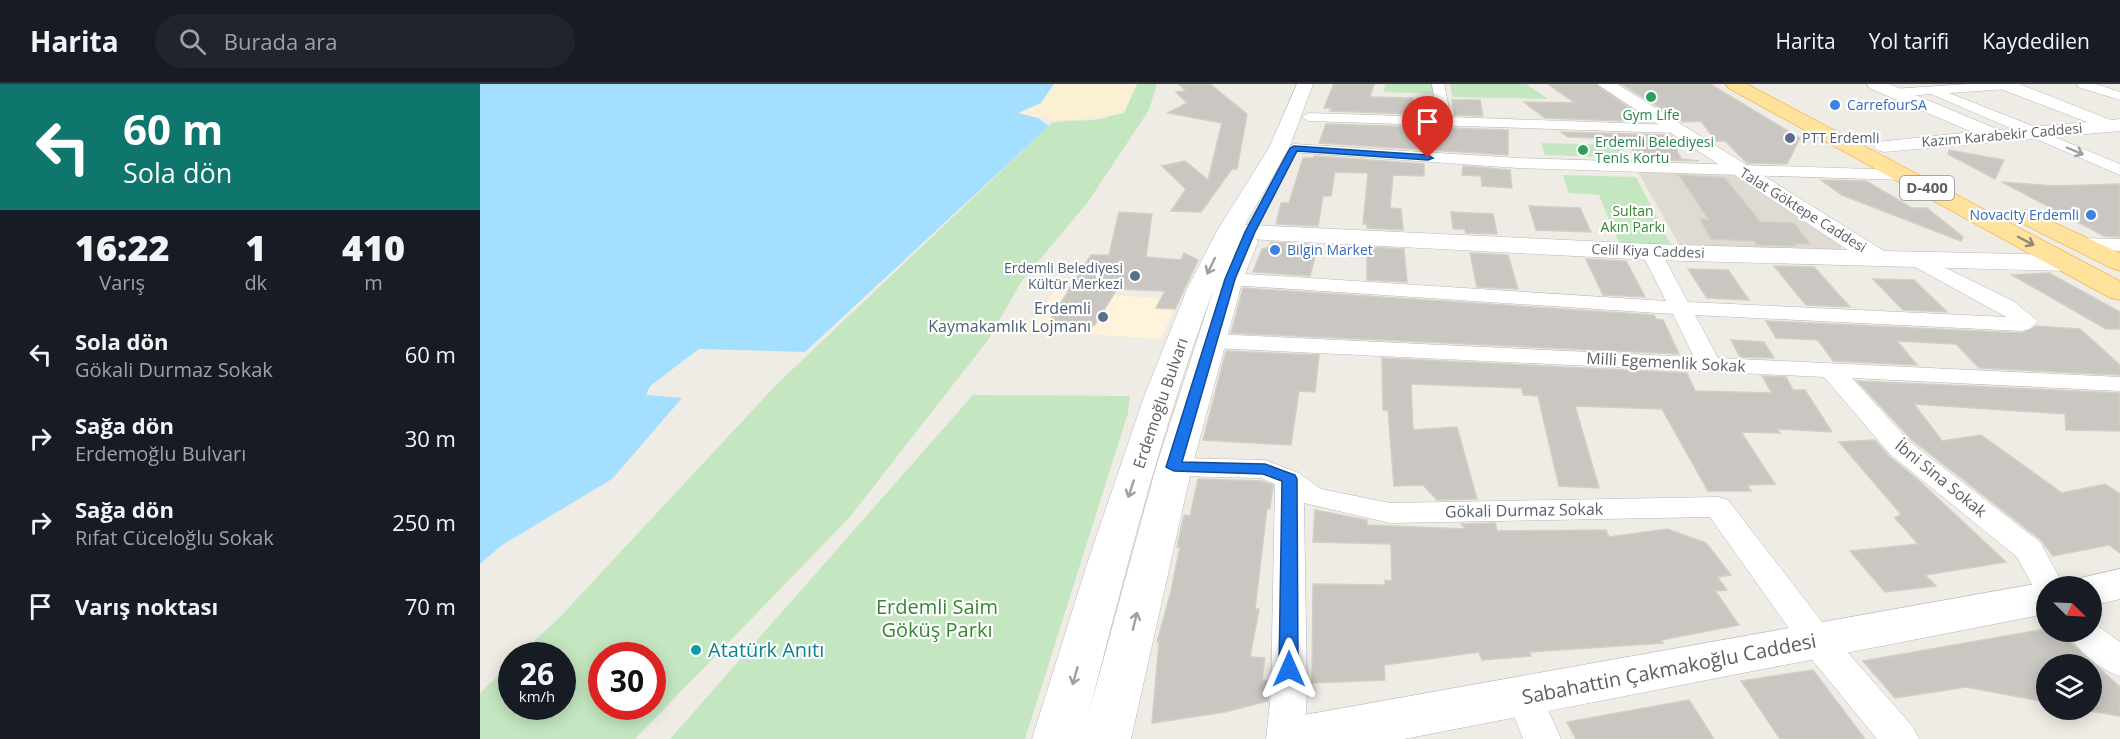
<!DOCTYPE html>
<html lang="tr">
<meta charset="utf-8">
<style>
:root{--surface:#171b24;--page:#20242c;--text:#f1f3f6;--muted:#9ea1a6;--line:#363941}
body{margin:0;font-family:"Open Sans",sans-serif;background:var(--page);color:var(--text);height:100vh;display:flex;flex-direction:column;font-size:22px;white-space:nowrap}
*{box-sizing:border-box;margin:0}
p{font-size:20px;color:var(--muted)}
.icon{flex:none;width:33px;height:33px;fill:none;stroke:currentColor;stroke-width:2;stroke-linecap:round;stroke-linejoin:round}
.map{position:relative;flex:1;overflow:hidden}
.sheet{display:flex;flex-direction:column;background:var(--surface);width:480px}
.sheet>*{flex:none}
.hud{background:#0f766e;color:#fff;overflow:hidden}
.needle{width:39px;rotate:114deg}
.buttons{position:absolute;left:1556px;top:492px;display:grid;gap:12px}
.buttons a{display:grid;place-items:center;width:66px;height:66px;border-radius:50%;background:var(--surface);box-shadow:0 3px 15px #0003;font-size:30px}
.speed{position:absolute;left:18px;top:558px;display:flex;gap:12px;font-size:30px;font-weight:700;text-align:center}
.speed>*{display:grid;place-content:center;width:78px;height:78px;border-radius:50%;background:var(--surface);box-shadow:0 3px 15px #0003;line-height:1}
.speed small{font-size:15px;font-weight:400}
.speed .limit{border:9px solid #d22;background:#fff;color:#111}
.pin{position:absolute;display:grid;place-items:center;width:51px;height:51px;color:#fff;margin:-62px -26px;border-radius:50% 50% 50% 0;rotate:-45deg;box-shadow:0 0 6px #0007}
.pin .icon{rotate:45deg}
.me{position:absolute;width:66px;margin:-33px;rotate:0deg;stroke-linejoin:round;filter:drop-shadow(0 0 4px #0008)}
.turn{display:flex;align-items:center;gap:21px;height:126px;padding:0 24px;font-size:27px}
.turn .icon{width:78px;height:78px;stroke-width:2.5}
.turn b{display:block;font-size:42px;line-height:51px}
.eta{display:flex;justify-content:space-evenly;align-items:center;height:102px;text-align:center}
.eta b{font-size:36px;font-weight:800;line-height:42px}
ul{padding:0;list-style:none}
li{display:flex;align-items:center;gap:18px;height:84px;padding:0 24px}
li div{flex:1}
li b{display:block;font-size:22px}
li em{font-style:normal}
header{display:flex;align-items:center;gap:36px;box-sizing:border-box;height:84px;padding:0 30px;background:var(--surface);border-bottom:2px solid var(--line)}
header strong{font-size:28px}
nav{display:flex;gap:33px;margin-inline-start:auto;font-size:21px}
.search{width:420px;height:54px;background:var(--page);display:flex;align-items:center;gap:15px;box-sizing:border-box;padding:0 21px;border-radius:33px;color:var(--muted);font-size:22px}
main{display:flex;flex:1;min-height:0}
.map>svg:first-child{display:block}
</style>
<header>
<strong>Harita</strong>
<div class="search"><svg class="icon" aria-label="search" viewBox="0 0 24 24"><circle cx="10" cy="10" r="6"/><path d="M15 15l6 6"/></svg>Burada ara</div>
<nav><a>Harita</a><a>Yol tarifi</a><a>Kaydedilen</a></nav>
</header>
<main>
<section class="sheet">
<div class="hud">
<div class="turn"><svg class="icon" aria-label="left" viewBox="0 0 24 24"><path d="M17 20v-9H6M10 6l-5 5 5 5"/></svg><div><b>60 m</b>Sola dön</div></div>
</div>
<div class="eta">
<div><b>16:22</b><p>Varış</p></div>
<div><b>1</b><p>dk</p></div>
<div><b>410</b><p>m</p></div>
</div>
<ul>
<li><svg class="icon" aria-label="left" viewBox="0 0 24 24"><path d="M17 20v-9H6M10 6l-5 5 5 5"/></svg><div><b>Sola dön</b><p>Gökali Durmaz Sokak</p></div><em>60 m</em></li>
<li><svg class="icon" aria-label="right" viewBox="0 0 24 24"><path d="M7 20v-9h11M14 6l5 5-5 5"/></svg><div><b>Sağa dön</b><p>Erdemoğlu Bulvarı</p></div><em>30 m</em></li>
<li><svg class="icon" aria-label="right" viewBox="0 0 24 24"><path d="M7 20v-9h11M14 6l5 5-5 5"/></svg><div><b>Sağa dön</b><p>Rıfat Cüceloğlu Sokak</p></div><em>250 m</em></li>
<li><svg class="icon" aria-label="arrive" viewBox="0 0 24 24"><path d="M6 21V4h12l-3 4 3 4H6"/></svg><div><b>Varış noktası</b></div><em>70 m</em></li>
</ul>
</section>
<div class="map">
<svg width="1640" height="655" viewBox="0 0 1640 655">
<rect width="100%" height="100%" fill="#efece5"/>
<path fill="#fff3db" d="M574,208L699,215L681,255L546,246Z"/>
<path fill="#dfdbd3" d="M1158,88L1257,90L1262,96L1353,151L1363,162L1358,168L1201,164Z"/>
<g fill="#c4e7c1" fill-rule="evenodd">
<path d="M657,0H677L669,26L608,118L541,198L508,256L369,434L155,655H0V609L31,579L32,622H82V572L39,571L79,534L296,301L572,39C587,35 614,38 625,34C636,29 654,11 657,0ZM122,572H172V622H122Z"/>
<path d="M905,0H953V10L904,8Z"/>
<path d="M970,0H1046L1068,15L972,13Z"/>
<path d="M1061,59L1140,61L1146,74L1065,71Z"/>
<path d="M1083,91L1156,93L1191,161L1139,159L1119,111L1089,109Z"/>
<path d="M493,311L650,312L648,329L545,655H190Z"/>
</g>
<path fill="#fbefd4" d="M574,0H657L644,29C609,37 572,38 538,30L561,19Z"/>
<path fill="#a5dfff" d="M0,0H574L561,19L538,29L558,34L569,42L325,268L219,265L170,302L166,311L202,314L132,395L22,461L0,480Z"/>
<g fill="#cac7c2" stroke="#d4cec3" stroke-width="1.5">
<path d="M699,0H730L767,30L757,85H752L721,128L691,127L706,105L682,82L705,77L728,96L742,39L688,29L707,19L696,8L706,7Z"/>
<path d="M854,0H894L890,13L933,14V30L850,27L852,24H844Z"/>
<path d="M1068,0H1115L1170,38L1065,34L1044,18L1095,19Z"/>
<path d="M1141,0H1230L1320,54L1307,80L1267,79L1245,57H1236L1221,37L1203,38Z"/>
<path d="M972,16H1000L1003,32L974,31Z"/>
<path d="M846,40L1028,46V71L839,59Z"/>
<path d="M1081,48L1190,51L1201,75L1219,77L1156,75L1148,55L1088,53Z"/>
<path d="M1469,66L1524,76L1515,95L1468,70Z"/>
<path d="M834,72L944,80V92L913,91L910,124L921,125L923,146L887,144V140H883L888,89L855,88L851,112H843L838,142L796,140L801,119H809L823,74H834Z"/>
<path d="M983,82L1030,86L1032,104L1002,102L1001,92L982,91Z"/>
<path d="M1199,91L1245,94L1280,138L1314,139L1330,160L1313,159L1316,162L1277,161L1274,157L1231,155L1220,135L1229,136Z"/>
<path d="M1341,96L1386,97L1432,124H1447L1483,153L1481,157L1362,111Z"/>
<path d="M1522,98L1575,102L1640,100V153L1624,152Z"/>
<path d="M1049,122L1100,124L1111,148L1056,146Z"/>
<path d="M639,128L672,130L666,173L701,176L704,169L718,176L695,225L676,224L685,207L637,205L614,242L568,239L611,171H629Z"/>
<path d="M971,128L1013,130L1017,150L986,149L985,145H973Z"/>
<path d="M791,158L838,161L830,192L773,188L782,165L789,163Z"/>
<path d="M887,163L924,165L927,198L887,196Z"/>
<path d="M990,169L1028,171L1038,205L997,203Z"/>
<path d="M1106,175L1146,177L1165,213L1123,211Z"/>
<path d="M1294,182L1334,183L1370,223L1326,221Z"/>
<path d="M1208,185L1248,186L1269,216L1227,214Z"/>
<path d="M1569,189L1640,228V245H1626L1532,191Z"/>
<path d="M1393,195L1434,196L1467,228L1423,226Z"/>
<path d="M763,204L1174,231L1176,235L1183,236L1199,270L751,249Z"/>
<path d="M1286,237L1542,249L1556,242L1600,245L1640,281V291L1499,284L1476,260L1417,257L1437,281L1353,277L1338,256L1296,254Z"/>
<path d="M1251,256L1284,258L1294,274L1260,273Z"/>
<path d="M746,267L839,271L835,308L819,307L811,361L723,356Z"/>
<path d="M902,274L1207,289L1215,307L1292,309L1282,292L1306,293L1313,306H1325L1352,348L1297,345L1300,349L1261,348L1295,400L1267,401L1271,407H1228L1182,325L1095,322L1119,404L1079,402L1058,312L1043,311L1042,304L931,300L933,346L977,343L997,415L957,416L943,401L914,402L908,326H903Z"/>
<path d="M1377,297L1640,309V347L1586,346L1585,330L1434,320L1462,357L1501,351L1582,409L1625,400L1640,410V469L1629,461L1573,472L1561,456L1432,356Z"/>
<path d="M1395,356L1409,372L1436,394L1526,478L1445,491L1456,502L1405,508L1370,467L1438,460L1415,434L1421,430L1359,358Z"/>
<path d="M718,395L782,397L793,401L790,425H787L775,525H779L770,573L785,574L782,597L789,596L788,617L745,628L672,639L679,558H677L691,507L700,463H697L704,431L710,432Z"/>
<path d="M835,426L887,436V441L986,445L981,440L1015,439L1017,447L1126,446L1129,453L1187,445L1226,459L1251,491L1237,493L1247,506L1235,507L1259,541L1181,556L1183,559L1049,568L1051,572L1002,576L999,568L904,581L905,596L832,599L833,500L905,501V496L912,497L911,460L833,458Z"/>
<path d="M1566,545V548H1579L1640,603V632L1611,627V580H1566V618L1486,603L1415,614L1383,577Z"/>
<path d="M1333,586L1385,655H1300L1261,597Z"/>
<path d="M1209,616L1234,655H1096L1087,638Z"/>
</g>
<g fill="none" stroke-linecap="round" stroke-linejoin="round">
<g stroke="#b2b6ba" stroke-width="1">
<g id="minor">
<path d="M952,0H964L971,33L1195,41L1202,45L1195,49L829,37L822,33L829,29L957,33Z"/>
<path d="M1487,0H1534L1533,4L1528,5L1469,9L1558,44L1560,47L1640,80V91L1451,10L1414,13L1407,9L1414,5Z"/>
<path d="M1597,0H1616L1640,8V16L1598,3Z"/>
<path d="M814,60L1038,74L1423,86L1431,91L1423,96L1038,84L809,68L806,65Z"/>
<path d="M1600,154L1640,155V167L1593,164L1590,160L1593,156Z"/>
<path d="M1171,162L1178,164L1181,168L1208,218L1526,233L1428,179L1425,175L1428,171L1435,169L1533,217L1558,237L1550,245L1542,247L1215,231L1238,274L1640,293V307L1372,294L1430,358L1560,458L1584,502H1566V513L1557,510L1537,473L1410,370L1344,293L732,264L724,262L721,257L724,252L732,250L1214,273L1193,230L750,201L743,199L740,195L743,191L750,189L1186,217L1161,168L1164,164Z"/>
<path d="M694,374L785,376L819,389L841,405L910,419L1238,413L1248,416L1349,547L1433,643L1439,655H1397L1325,567L1230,433L910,439L824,419L827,609L824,655H786L791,609L795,400L781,394L694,392L684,389L680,383L684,377Z"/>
<path d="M1611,537L1640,558V592C1620,586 1597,566 1587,548H1611Z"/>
<path d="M1044,597L1057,601L1081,655H1043L1026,612L1031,601Z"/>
</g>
</g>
<g stroke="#b2b6ba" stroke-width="1">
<g id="tertiary">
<path d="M1117,0H1137L1404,167L1587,171L1596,174L1600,179L1596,184L1587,187L1171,176L749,154L741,152L737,147L741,142L749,140L1171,160L1368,166Z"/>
<path d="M1387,0H1409L1519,46L1607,38L1518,4L1516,0H1539L1631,36L1640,35V47L1404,68L1397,66L1394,62L1397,58L1492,48L1389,4Z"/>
<path d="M1640,485V515L1611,522V502H1592L1596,495Z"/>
<path d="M1566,498L1580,502H1566V530L924,655H788L796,640L813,633Z"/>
</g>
</g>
<g stroke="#b4b8bd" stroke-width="1">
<path id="secondary" d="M817,0H833L809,64L758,153L766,151L775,153L778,158L763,195L712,383L651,655H552L607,480L664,313L707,205L737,147L789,64ZM734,204L676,383L608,632C645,488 682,344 734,204Z"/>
</g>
<g stroke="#f49500" stroke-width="1">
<g id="trunk">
<path d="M1246,0H1267L1640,197V216L1630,214L1248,4Z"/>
<path d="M1547,126L1640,169V187L1631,184L1539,138L1535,133L1539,128Z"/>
</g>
</g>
<use href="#minor" fill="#fff" fill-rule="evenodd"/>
<use href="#tertiary" fill="#fff" fill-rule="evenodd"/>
<use href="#secondary" fill="#fff" fill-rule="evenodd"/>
<use href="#trunk" fill="#ffe29b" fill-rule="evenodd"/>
</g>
<defs><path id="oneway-shaft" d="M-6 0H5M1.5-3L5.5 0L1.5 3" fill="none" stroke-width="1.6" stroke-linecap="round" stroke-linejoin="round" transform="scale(1.5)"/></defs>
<g stroke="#9ea0a3">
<use href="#oneway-shaft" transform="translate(1595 67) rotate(23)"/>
<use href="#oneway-shaft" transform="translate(731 182) rotate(116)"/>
<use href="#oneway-shaft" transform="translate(651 405) rotate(108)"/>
<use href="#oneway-shaft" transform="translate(655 537) rotate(-76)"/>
<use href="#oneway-shaft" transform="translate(595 592) rotate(106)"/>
</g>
<use stroke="#8e8876" href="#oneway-shaft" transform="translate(1546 157) rotate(28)"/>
<path fill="#1a73e8" stroke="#114b97" stroke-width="1.5" d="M814,62L948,71L953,74L948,76L817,67L775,148L755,195L702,378L785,380L815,391L817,395L818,585L816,590L809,593L802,590L799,585L802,397L783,390L694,387L686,383L745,195L765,148L810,64Z"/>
<g fill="#2e9e5b" stroke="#fff" stroke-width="2">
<circle cx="1171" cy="13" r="6"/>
<circle cx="1103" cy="66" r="6"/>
</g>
<g fill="#3f7fe0" stroke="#fff" stroke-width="2">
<circle cx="1355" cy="21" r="6"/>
<circle cx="1611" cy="131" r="6"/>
<circle cx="795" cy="166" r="6"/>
</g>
<g fill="#5c6f8a" stroke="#fff" stroke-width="2">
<circle cx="1310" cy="54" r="6"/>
<circle cx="655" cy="192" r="6"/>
<circle cx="623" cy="233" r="6"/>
</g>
<circle fill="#0f9aa8" stroke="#fff" stroke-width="2" cx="216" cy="566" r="6"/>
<g text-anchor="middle" stroke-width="4.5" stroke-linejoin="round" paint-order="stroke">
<g font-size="14" fill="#366cbe" stroke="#fff" text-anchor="start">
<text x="1367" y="26">CarrefourSA</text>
<text x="1599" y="136" text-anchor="end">Novacity Erdemli</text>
<text x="807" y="171">Bilgin Market</text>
</g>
<g font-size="14" fill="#27864d" stroke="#fff">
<text x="1171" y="36">Gym Life</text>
<text x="1115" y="63" text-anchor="start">Erdemli Belediyesi<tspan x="1115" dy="16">Tenis Kortu</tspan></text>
</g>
<g font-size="14" fill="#5d6166" stroke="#fff">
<text transform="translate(1522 51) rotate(-5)" y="5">Kazım Karabekir Caddesi</text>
<text transform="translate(1323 126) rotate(32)" y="5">Talat Göktepe Caddesi</text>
<text transform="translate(1168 167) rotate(2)" y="5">Celil Kiya Caddesi</text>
</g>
<g font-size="14" fill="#4e5e75" stroke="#fff" text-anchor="start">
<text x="1322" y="59">PTT Erdemli</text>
<text x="643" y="189" text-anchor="end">Erdemli Belediyesi<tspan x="643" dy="16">Kültür Merkezi</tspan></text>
</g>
<g font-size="14" fill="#368633" stroke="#fff">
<text x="1153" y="132">Sultan<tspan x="1153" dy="16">Akın Parkı</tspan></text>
</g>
<rect fill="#fff" stroke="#8e9094" stroke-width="1.5" x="1420" y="92" width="54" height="24" rx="4.5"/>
<g font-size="15" font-weight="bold" fill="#5d6166">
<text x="1447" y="109">D-400</text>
</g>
<g font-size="16" fill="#4e5e75" stroke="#fff" text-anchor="end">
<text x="611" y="230">Erdemli<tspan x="611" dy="18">Kaymakamlık Lojmanı</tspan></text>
</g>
<g font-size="16" fill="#5d6166" stroke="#fff">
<text transform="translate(1186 278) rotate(3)" y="6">Milli Egemenlik Sokak</text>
<text transform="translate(680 319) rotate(-71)" y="6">Erdemoğlu Bulvarı</text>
<text transform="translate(1461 394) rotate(39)" y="6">İbni Sina Sokak</text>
<text transform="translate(1044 426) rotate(-1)" y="6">Gökali Durmaz Sokak</text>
</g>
<g font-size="20" fill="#368633" stroke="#fff">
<text x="457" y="530">Erdemli Saim<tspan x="457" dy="23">Göküş Parkı</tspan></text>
</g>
<g font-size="20" fill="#0d838f" stroke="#fff" text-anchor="start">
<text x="228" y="573">Atatürk Anıtı</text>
</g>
<g font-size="20" fill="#5d6166" stroke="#fff">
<text transform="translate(1189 585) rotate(-11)" y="7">Sabahattin Çakmakoğlu Caddesi</text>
</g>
</g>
</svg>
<div class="buttons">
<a><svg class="needle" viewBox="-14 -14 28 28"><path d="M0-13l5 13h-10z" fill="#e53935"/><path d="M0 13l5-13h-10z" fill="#9ea1a6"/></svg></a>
<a><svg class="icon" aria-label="layers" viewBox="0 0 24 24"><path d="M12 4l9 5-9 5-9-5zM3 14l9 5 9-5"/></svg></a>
</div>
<div class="speed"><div>26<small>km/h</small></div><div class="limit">30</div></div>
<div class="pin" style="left:948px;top:74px;background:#d93025"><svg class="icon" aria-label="arrive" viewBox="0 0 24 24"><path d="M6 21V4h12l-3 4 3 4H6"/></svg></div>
<svg class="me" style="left:809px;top:585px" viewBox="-20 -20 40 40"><path d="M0-17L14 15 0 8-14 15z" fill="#1a73e8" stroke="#fff" stroke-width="4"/></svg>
</div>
</main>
